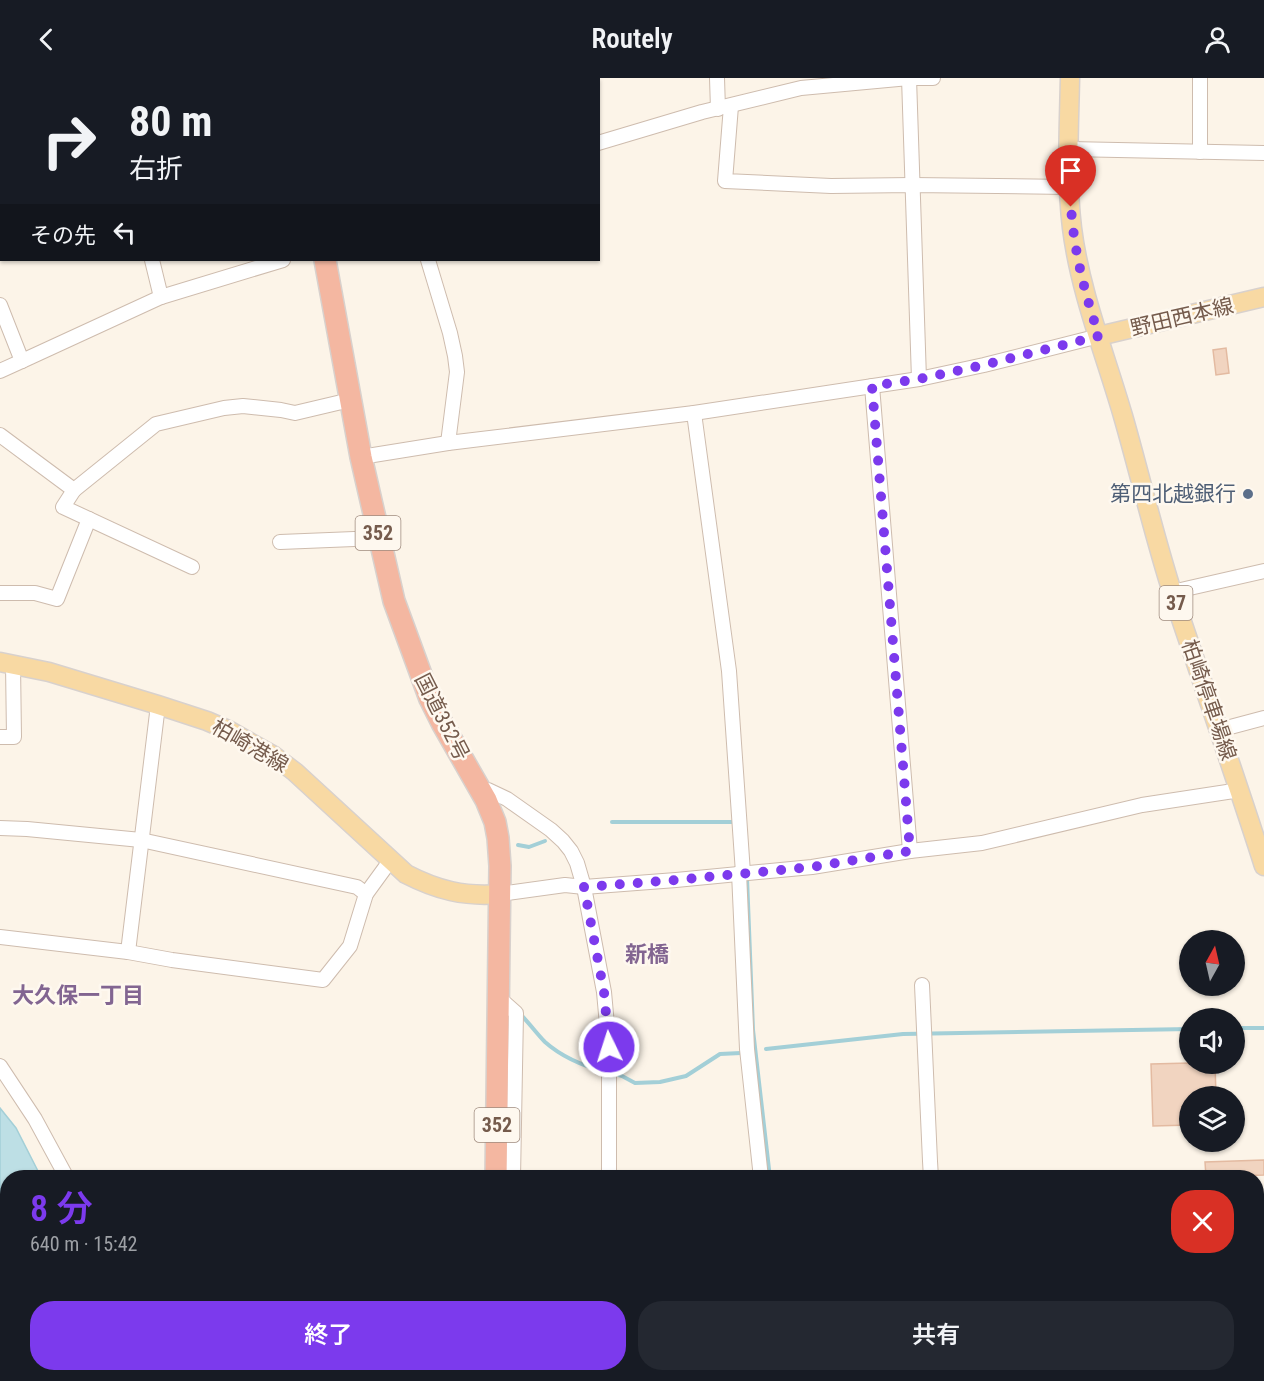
<!DOCTYPE html>
<html lang="ja">
<meta charset="utf-8">
<style>
:root{--surface:#171b24;--page:#242831;--text:#f1f3f6;--muted:#9ea1a6;--accent:#7c3aed}
body{margin:0;font-family:"Roboto Condensed","Noto Sans JP",sans-serif;background:var(--page);color:var(--text);height:100vh;display:flex;flex-direction:column;font-size:22px;white-space:nowrap}
*{box-sizing:border-box;margin:0}
p{font-size:20px;color:var(--muted)}
.icon{flex:none;width:33px;height:33px;fill:none;stroke:currentColor;stroke-width:2;stroke-linecap:round;stroke-linejoin:round}
.map{position:relative;flex:1;overflow:hidden}
.sheet{position:absolute;left:0px;top:1092px;width:1264px;height:212px;display:flex;flex-direction:column;background:var(--surface);border-radius:24px 24px 0 0;box-shadow:0 2px 4px #0004}
.sheet>*{flex:none}
.top-card{position:absolute;left:0px;top:0px;width:600px;height:183px;box-shadow:0 2px 4px #0004;background:#171b24;color:var(--text);overflow:hidden}
.needle{width:39px;rotate:8deg}
.buttons{position:absolute;left:1179px;top:852px;display:grid;gap:12px}
.buttons a{display:grid;place-items:center;width:66px;height:66px;border-radius:50%;background:var(--surface);box-shadow:0 2px 4px #0004;font-size:30px}
.pin{position:absolute;display:grid;place-items:center;width:51px;height:51px;color:#fff;margin:-62px -26px;border-radius:50% 50% 50% 0;rotate:-45deg;box-shadow:0 0 6px #0007}
.pin .icon{rotate:45deg}
.me{position:absolute;width:66px;margin:-33px;rotate:356deg;stroke-linejoin:round;filter:drop-shadow(0 0 4px #0008)}
.turn{display:flex;align-items:center;gap:21px;height:126px;padding:0 30px;font-size:27px}
.turn .icon{width:78px;height:78px;stroke-width:2.5}
.turn b{display:block;font-size:42px;line-height:51px}
.then{display:flex;align-items:center;height:57px;padding:0 30px;background:#0003;gap:12px;font-size:22px}
.round{display:grid;place-items:center;flex:none;width:63px;height:63px;border-radius:24px;background:var(--page)}
.summary{display:flex;align-items:center;justify-content:space-between;height:102px;padding:0 30px}
h1{font-size:36px;font-weight:600;line-height:45px;color:var(--accent)}
.action{display:flex;gap:12px;margin-top:auto;padding:12px 30px}
.action a{flex:1;height:69px;border-radius:24px;background:var(--accent);color:#fff;font-size:24px;font-weight:600;line-height:69px;text-align:center}
.action a+a{background:var(--page);color:var(--text)}
header{display:flex;justify-content:space-between;align-items:center;height:78px;padding:0 30px;background:var(--surface);font-size:27px;font-weight:600}
.map>svg:first-child{display:block}
</style>
<header><svg class="icon" aria-label="back" viewBox="0 0 24 24"><path d="M15 5l-7 7 7 7"/></svg>Routely<svg class="icon" aria-label="person" viewBox="0 0 24 24"><circle cx="12" cy="8" r="4"/><path d="M4 21q1-7 8-7t8 7"/></svg></header>
<div class="map">
<svg width="1264" height="1303" viewBox="0 0 1264 1303">
<rect width="100%" height="100%" fill="#fcf4e8"/>
<g fill="#bddfe5" stroke="#a3cfd7" stroke-width="1.5">
<path d="M0,1030L16,1050L41,1099L8,1100L7,1288L0,1268Z"/>
<path d="M11,1296H122L124,1303H13Z"/>
</g>
<g fill="none" stroke-linecap="round" stroke-linejoin="round">
<g stroke="#a3cfd7" stroke-width="4">
<path d="M612,744H737"/>
<path d="M518,767L529,769L545,763"/>
<path d="M747,800L753,952L770,1100"/>
<path d="M522,938C530,946 537,956 545,964C563,980 583,988 606,994"/>
<path d="M1234,950H1264"/>
<path d="M766,971L903,956L1190,951"/>
<path d="M613,995L622,998L635,1005L660,1004L686,998L720,976L741,975"/>
</g>
</g>
<g fill="#f1d4c0" stroke="#e3baa1" stroke-width="1.5">
<path d="M1226,270L1229,295L1216,297L1213,272Z"/>
<path d="M1190,985L1215,986L1216,1018H1190V1047L1153,1048L1151,986Z"/>
<path d="M1264,1082V1097L1206,1099L1205,1084Z"/>
</g>
<g fill="none" stroke-linecap="round" stroke-linejoin="round">
<path stroke="#dacec1" stroke-width="14" stroke-dasharray="14 7" stroke-linecap="butt" d="M602,1303V1296"/>
<g stroke="#cebcae" stroke-width="16">
<g id="minor">
<path d="M115,0V2"/>
<path d="M510,0L511,2"/>
<path d="M717,0L718,31"/>
<path d="M909,0L919,301"/>
<path d="M731,28L725,103L831,108L912,107L1069,109"/>
<path d="M598,65L702,34L801,10L909,0H933"/>
<path d="M1069,71L1264,75"/>
<path d="M1200,74V0"/>
<path d="M152,182L161,219"/>
<path d="M428,182L450,255L455,278L457,294L448,365"/>
<path d="M0,227L22,283L161,219L283,182"/>
<path d="M0,293L22,283"/>
<path d="M872,308L910,773"/>
<path d="M694,335L729,593L743,795"/>
<path d="M0,357L74,412L156,346L224,330L243,328L281,332L295,335L350,322"/>
<path d="M361,379L448,365L694,335L919,301L984,287L1099,258"/>
<path d="M74,412L63,429L192,489"/>
<path d="M280,464L379,460"/>
<path d="M1172,514L1264,493"/>
<path d="M0,515H35L57,521L89,441"/>
<path d="M1219,652L1264,640"/>
<path d="M0,659H14L13,586"/>
<path d="M481,712H488L507,721L551,752L563,763L571,773L577,785L584,809L604,914L609,969V1100"/>
<path d="M0,750L27,751L141,762L357,809L366,816"/>
<path d="M739,795L747,971L761,1100"/>
<path d="M500,816L565,807L584,809L676,802L812,789L910,773L982,765L1142,727L1240,712"/>
<path d="M0,859L128,874L172,882L323,902L350,868L366,816L390,783"/>
<path d="M128,874L158,627"/>
<path d="M922,907L930,1083L931,1100"/>
<path d="M499,920L516,935L513,1100"/>
<path d="M0,988L35,1041L67,1100"/>
<path d="M1257,1152H1264"/>
<path d="M145,1296L147,1303"/>
</g>
</g>
<g stroke="#d8d1cd" stroke-width="21">
<g id="major">
<path d="M1070,0C1069,50 1066,100 1072,150C1080,214 1105,276 1123,338C1140,397 1154,458 1173,517C1203,607 1235,697 1264,788"/>
<path d="M0,107L2,106"/>
<path d="M1099,258L1264,219"/>
<path d="M0,584L49,594L158,627L207,643L228,652L274,678L295,694L406,796C437,812 464,819 500,816"/>
</g>
</g>
<g stroke="#d8d1cd" stroke-width="24">
<g id="highway">
<path d="M277,0V2"/>
<path d="M325,182L361,379L394,523L430,621L442,645L486,722L495,744L498,760L500,788L496,1100"/>
<path d="M492,1303V1296"/>
</g>
</g>
<use href="#minor" stroke="#fff" stroke-width="14"/>
<use href="#major" stroke="#f8d9a3" stroke-width="18"/>
<use href="#highway" stroke="#f4b7a1" stroke-width="21"/>
<g stroke="#b7a6c6" stroke-width="6">
<g id="rail">
<path d="M1257,1228L1264,1227"/>
<path d="M1257,1252H1264"/>
<path d="M1257,1271H1264"/>
<path d="M452,1303L490,1296"/>
<path d="M530,1303L590,1296"/>
</g>
</g>
<use href="#rail" stroke="#fef8ef" stroke-width="4" stroke-dasharray="11" stroke-linecap="butt"/>
</g>
<g fill="none" stroke-linecap="round" stroke-linejoin="round">
<path stroke="#7c3aed" stroke-width="10" stroke-dasharray="0 18" d="M609,969L604,914L584,809L676,802L812,789L910,773L872,308L919,301L984,287L1099,258C1085,216 1074,174 1071,129"/>
</g>
<circle fill="#5c6f8a" stroke="#fef8ef" stroke-width="2" cx="1248" cy="416" r="6"/>
<g text-anchor="middle" stroke-width="5" stroke-linejoin="round" paint-order="stroke">
<g fill="#fef8ef" stroke="#9e8a7d" stroke-width="1.5">
<rect x="355.5" y="438" width="45" height="34" rx="4.5"/>
<rect x="1159.5" y="508" width="33" height="34" rx="4.5"/>
<rect x="474.5" y="1030" width="45" height="34" rx="4.5"/>
</g>
<g font-size="20" font-weight="bold" fill="#755b4c">
<text x="378" y="462">352</text>
<text x="1176" y="532">37</text>
<text x="497" y="1054">352</text>
</g>
<g font-size="21" fill="#755b4c" stroke="#fef8ef">
<text transform="translate(1182 239) rotate(-13)" y="7">野田西本線</text>
<text transform="translate(1209 622) rotate(71)" y="7">柏崎停車場線</text>
<text transform="translate(442 639) rotate(63)" y="7">国道352号</text>
<text transform="translate(250 668) rotate(30)" y="7">柏崎港線</text>
</g>
<g font-size="21" fill="#4e5e75" stroke="#fef8ef" text-anchor="end">
<text x="1236" y="423">第四北越銀行</text>
</g>
<g font-size="22" font-weight="bold" fill="#826591" stroke="#fef8ef">
<text x="647" y="884">新橋</text>
<text x="78" y="925">大久保一丁目</text>
</g>
</g>
</svg>
<div class="buttons">
<a><svg class="needle" viewBox="-14 -14 28 28"><path d="M0-13l5 13h-10z" fill="#e53935"/><path d="M0 13l5-13h-10z" fill="#9ea1a6"/></svg></a>
<a><svg class="icon" aria-label="sound" viewBox="0 0 24 24"><path d="M4 9h4l5-4v14l-5-4H4zM17 9q2 3 0 6"/></svg></a>
<a><svg class="icon" aria-label="layers" viewBox="0 0 24 24"><path d="M12 4l9 5-9 5-9-5zM3 14l9 5 9-5"/></svg></a>
</div>
<div class="pin" style="left:1071px;top:129px;background:#d93025"><svg class="icon" aria-label="arrive" viewBox="0 0 24 24"><path d="M6 21V4h12l-3 4 3 4H6"/></svg></div>
<svg class="me" style="left:609px;top:969px" viewBox="-20 -20 40 40"><circle r="17" fill="#7c3aed" stroke="#fff" stroke-width="3"/><path d="M0-11L8 9 0 5-8 9z" fill="#fff"/></svg>
<div class="top-card">
<div class="turn"><svg class="icon" aria-label="right" viewBox="0 0 24 24"><path d="M7 20v-9h11M14 6l5 5-5 5"/></svg><div><b>80 m</b>右折</div></div>
<div class="then">その先<svg class="icon" aria-label="left" viewBox="0 0 24 24"><path d="M17 20v-9H6M10 6l-5 5 5 5"/></svg></div>
</div>
<section class="sheet">
<div class="summary"><div><h1>8 分</h1><p>640 m · 15:42</p></div><a class="round" style="background:#d93025;color:#fff"><svg class="icon" aria-label="close" viewBox="0 0 24 24"><path d="M6 6l12 12M18 6L6 18"/></svg></a></div>
<div class="action"><a>終了</a><a>共有</a></div>
</section>
</div>
